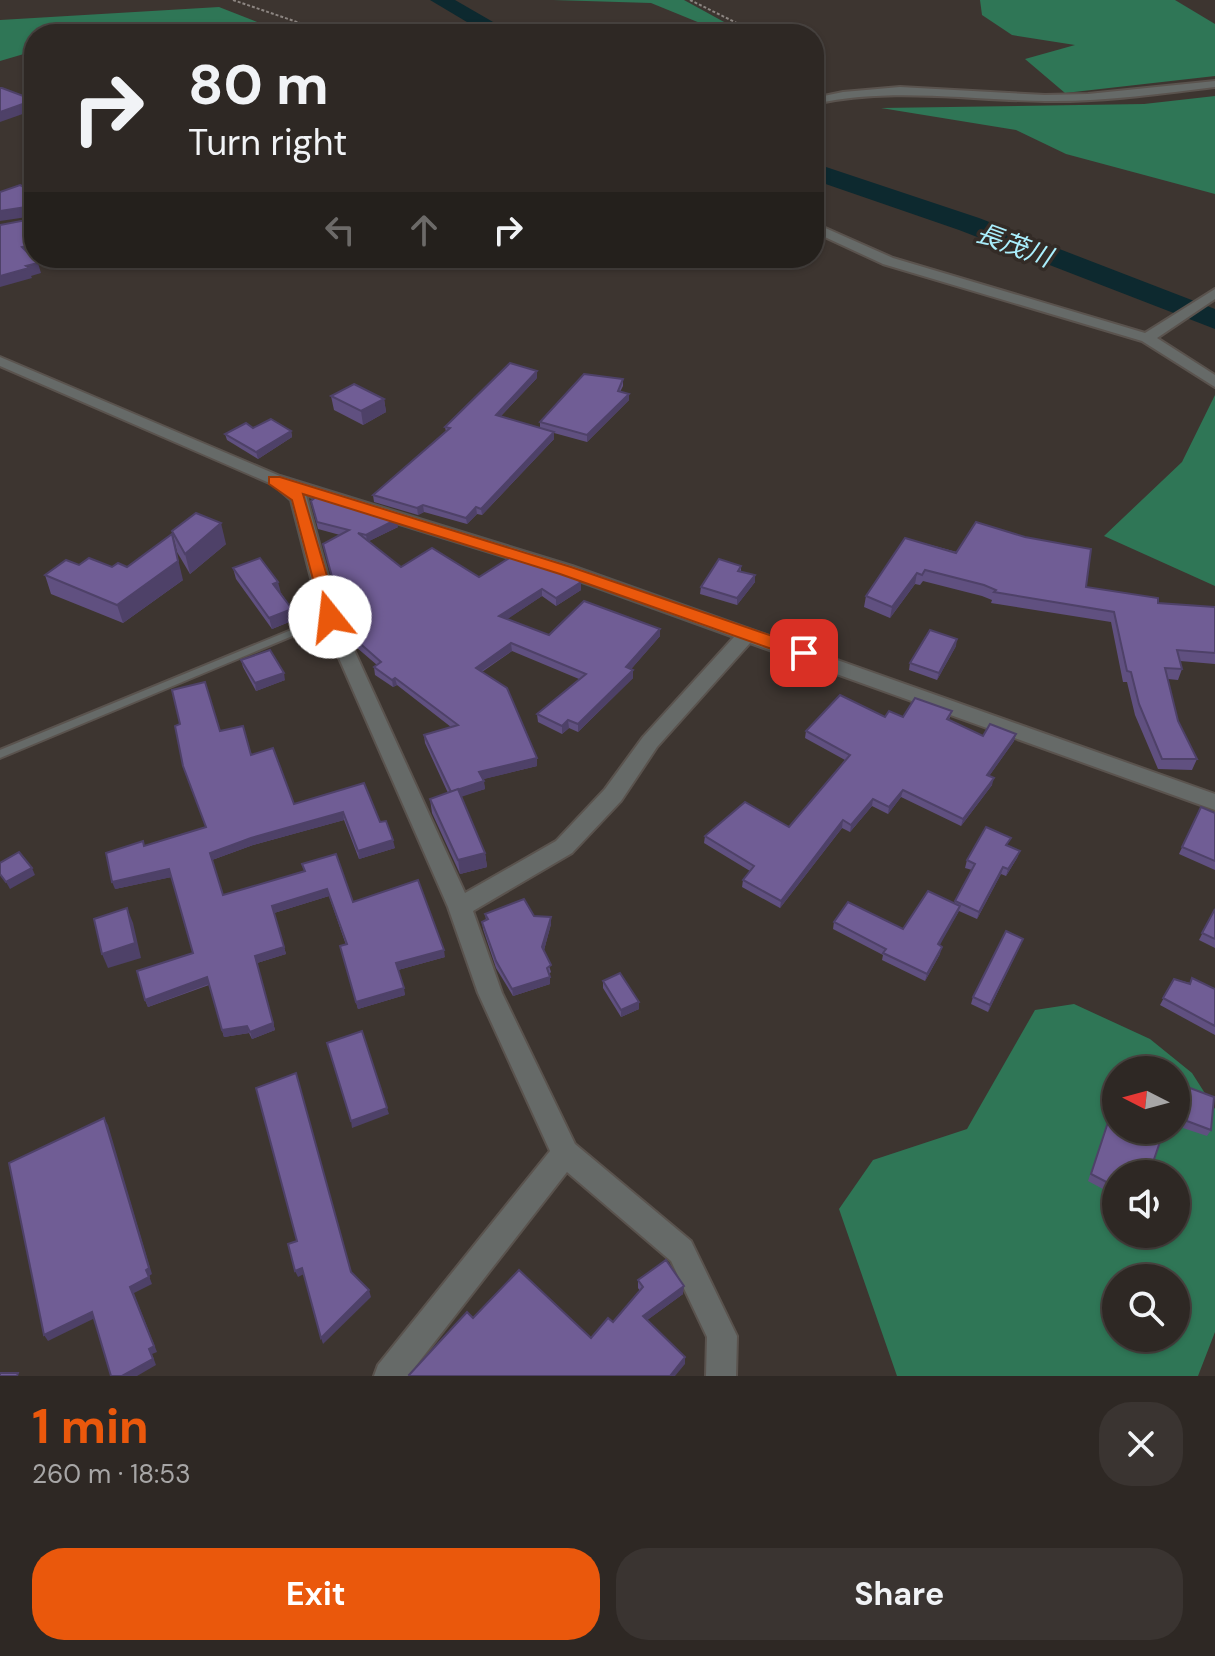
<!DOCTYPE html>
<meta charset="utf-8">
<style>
:root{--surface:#2e2824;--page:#3a3431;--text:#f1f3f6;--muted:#a7a6a6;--line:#494441;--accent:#ea580c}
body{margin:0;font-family:"DM Sans","Noto Sans JP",sans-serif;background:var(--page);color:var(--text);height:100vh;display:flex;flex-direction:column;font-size:30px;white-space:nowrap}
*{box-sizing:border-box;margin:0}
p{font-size:26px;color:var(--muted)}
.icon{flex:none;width:44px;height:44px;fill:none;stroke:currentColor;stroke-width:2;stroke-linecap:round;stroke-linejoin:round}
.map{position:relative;height:1376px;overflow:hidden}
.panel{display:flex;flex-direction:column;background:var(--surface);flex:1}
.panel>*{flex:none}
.top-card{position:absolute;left:24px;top:24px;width:800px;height:244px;border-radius:32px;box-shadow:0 2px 6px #0004,0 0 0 2px var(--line);background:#2e2824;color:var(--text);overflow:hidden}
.needle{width:52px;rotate:276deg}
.controls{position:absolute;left:1102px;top:1056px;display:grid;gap:16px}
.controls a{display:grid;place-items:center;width:88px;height:88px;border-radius:50%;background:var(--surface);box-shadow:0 2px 6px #0004,0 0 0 2px var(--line);font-size:40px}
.pin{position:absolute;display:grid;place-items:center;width:68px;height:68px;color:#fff;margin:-34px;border-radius:16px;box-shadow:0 4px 12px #0006}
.me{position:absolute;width:88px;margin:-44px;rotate:344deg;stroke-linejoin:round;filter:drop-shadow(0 0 6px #0008)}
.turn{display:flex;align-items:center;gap:28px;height:168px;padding:0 32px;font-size:36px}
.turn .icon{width:104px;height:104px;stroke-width:2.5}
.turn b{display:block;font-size:56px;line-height:68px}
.lanes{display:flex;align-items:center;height:76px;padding:0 32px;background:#0003;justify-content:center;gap:40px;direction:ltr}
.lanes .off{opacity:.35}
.round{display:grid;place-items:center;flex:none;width:84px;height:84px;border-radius:32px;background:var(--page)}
.overview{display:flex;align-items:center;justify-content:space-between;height:136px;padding:0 32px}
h1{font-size:48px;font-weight:700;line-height:60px;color:var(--accent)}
.action{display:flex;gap:16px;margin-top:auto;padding:16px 32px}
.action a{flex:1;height:92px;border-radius:32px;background:var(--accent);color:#fff;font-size:32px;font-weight:700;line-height:92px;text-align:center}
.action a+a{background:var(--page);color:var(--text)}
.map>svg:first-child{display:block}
</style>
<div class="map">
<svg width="1215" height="1376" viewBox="0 0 1215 1376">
<rect width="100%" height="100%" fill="#3d3530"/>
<g fill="#2f7656" fill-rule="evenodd">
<path d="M553,0H684L746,34H727L651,3Z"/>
<path d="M980,0H1175L1215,24V76L1065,93L1025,59L1075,45L1012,35L982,15Z"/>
<path d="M219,7L288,34H34V51L0,61V20Z"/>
<path d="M1215,96V194L1066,154L1016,130L881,108L1144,104Z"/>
<path d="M1215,395V586L1104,536L1182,462Z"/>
<path d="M1074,1004L1150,1039L1192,1073L1215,1109V1332L1198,1376H897L839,1209L873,1160L967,1129L1035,1010ZM1116,1070H1176V1130H1116ZM1116,1174H1176V1234H1116ZM1116,1278H1176V1338H1116Z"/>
</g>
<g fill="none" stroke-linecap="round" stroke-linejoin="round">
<g fill="#0d292f" fill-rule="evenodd">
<path d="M430,0H455L514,34H487Z"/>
<path d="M814,163L979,218L1215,309V329L959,230L814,180Z"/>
</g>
<g stroke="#5a534e" stroke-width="4">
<path id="service" d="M330,614L335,617L333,619L0,758V750Z"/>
</g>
<g stroke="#5a534e" stroke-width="4">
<g id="minor">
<path d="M1215,81V87C1159,94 1102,102 1045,101C966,100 892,87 814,104V98L843,92L900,87L1045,95L1088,94Z"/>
<path d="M814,223L893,258L1145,333L1215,289V299L1157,338L1215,375V387L1142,341L883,264L814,232Z"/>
<path d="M0,357L280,476L572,566L1215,794V810L750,643L657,747L621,801L572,853L473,911L502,993L575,1144L691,1241L737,1336L736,1376H706L707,1337L671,1261L567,1172L408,1376H374L378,1365L550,1151L478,993L448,907L321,617L291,500L274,485L0,366ZM306,495L560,574L734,637L643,737L605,789L556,841L465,893L339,617Z"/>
</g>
</g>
<g stroke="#8c8581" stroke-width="2" stroke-dasharray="3 2" stroke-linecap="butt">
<path d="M233,0L332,34"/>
<path d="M690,0L759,34"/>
</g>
<use href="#service" fill="#666a68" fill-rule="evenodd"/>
<use href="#minor" fill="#666a68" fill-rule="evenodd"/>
</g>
<g fill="#605080">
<path d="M537,378L501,416L540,428V422L623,379V386L620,392L629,400L587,442L554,433V439L482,515L477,514L467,524L424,512L418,515L374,502L373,495L446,432L445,427Z"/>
<path d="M331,396L384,399L386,412L363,425L334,410Z"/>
<path d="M253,428L291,431L292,437L258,459L227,440L225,434Z"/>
<path d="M311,501L398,527L369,541L401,567L581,590L556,606L542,596L507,619L549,635L660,629V636L631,669L633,678L578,732L569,728L562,734L538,722L537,714L579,679L512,651L482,672L537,758V766L483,779L485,789L461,796L485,853L487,867L460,874L432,813L430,799L448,793L425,743L424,735L451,727L397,685L393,687L375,675L374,667L377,665L356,647L355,638L349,631L348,624L350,623L340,610L323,544L340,535L318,529Z"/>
<path d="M172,531L226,544L190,574L177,552Z"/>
<path d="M905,538L1086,587L1158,603L1215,607V664L1180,661L1182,669L1178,680L1168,679L1178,721L1197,759L1192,770L1158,769L1135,715L1127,682H1123L1111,622L991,603L992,600L982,596L923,581L920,585L915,584L890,618L864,607L866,596Z"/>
<path d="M79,565L112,567H127L183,580L123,623L51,594L45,575Z"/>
<path d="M741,566V572L755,582L737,605L700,594L701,587Z"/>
<path d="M233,568L281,593L292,609L294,620L272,629L236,579Z"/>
<path d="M956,646L937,680L909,670L910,663Z"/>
<path d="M241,660L285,680L256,691L243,667Z"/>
<path d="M952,711L949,720L983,736L1016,734L1014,741L989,776L992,785L961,826L901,797L888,814L872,806L850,832L842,828L780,908L742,887L743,880L750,871L704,843L705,836L789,827L845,760L805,738L806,731Z"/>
<path d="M220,731L251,755L294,804L380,822L395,848L359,859L344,820L253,845L212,860L223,895L304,871L445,957L398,970L405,995L358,1009L340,946L346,945L329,896L274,913L286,954L257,963L275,1030L252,1039L249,1033L224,1037L209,985L148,1007L145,1000L193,953L171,877L115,889L206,828Z"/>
<path d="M1201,807L1215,813V870L1179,854Z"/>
<path d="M1008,845L1020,851L1017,858L1006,876L1001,874L977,919L959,911L939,945L940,954L925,981L882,960L883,955L833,929L834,922L903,929L954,904L972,870L965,868L967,860Z"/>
<path d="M1215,909V948L1199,940Z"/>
<path d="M485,914L551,917V924L544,950L551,972L549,974L550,984L513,996L496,968L483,929L482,922L486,920Z"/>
<path d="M1023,939L988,1012L971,1004L973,997Z"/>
<path d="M1174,979L1215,989V1035L1160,1005Z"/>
<path d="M603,981L639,1002V1009L621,1017L603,988Z"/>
<path d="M1190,1088L1211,1130L1207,1136L1183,1128L1186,1095Z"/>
<path d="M1114,1104L1149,1174H1133L1126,1170L1116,1174V1196L1088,1181Z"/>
<path d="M638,1280L683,1294L647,1320L685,1357V1364L473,1318L591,1338L613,1322L640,1291L638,1288Z"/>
</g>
<g fill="#4e4168">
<path d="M34,100V110L0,122V112Z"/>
<path d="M33,206L34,216L0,221V211Z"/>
<path d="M34,244V255L26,257L22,247Z"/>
<path d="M38,263L41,273L31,276L32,278L0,287V276Z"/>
<path d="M537,371V378L496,421V415Z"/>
<path d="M629,394V400L587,442V435Z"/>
<path d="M384,399L386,412L363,425L361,411Z"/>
<path d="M291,431L292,437L258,459L256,452Z"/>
<path d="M554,432V439L482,515L481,509Z"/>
<path d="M423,505L424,512L418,515L417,508Z"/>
<path d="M476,507L477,514L467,524L466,518Z"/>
<path d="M397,519L398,527L367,542L366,535Z"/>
<path d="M221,523L226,544L190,574L185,554Z"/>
<path d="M172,534L183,580L123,623L117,605Z"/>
<path d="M917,573L915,584L890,618L892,607Z"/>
<path d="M755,575V582L737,605V598Z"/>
<path d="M278,582L281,593L273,584Z"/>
<path d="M581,582V590L556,606V598Z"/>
<path d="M542,589V596L500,624L499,616Z"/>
<path d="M292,609L294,620L272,629L269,618Z"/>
<path d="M660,629V636L626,675V667Z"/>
<path d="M957,639L956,646L937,680L939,673Z"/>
<path d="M511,643L512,651L476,675V668Z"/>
<path d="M633,670V678L578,732V724Z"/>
<path d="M284,673L285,680L256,691L255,683Z"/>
<path d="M395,678L397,685L393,687L392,680Z"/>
<path d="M568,720L569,728L562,734V726Z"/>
<path d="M1016,734L1014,741L985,782L987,775Z"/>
<path d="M537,758V766L480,780L479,772Z"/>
<path d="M994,778L992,785L961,826L963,819Z"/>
<path d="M484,781L485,789L452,800L451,792Z"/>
<path d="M903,790L901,797L888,814L889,807Z"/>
<path d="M873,799L872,806L850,832L851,825Z"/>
<path d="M343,812L344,820L253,845L212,860L210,853L251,838Z"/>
<path d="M843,820L842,828L780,908L781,901Z"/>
<path d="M393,840L395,848L359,859L358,851Z"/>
<path d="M1020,851L1017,858L1006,876L1008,869Z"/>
<path d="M485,853L487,867L460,874L458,860Z"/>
<path d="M1003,867L1001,874L977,919L979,912Z"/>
<path d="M32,868L35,875L10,889L6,882Z"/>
<path d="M169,869L172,877L115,889L112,882Z"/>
<path d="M327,889L329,896L274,913L272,906Z"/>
<path d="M960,906L958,913L936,952L938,944Z"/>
<path d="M127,908L133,923L141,958L108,968L102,954Z"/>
<path d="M551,917V924L543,954L542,947Z"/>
<path d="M1023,939L1020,946L988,1012L990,1005Z"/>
<path d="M284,947L286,954L257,963L275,1030L252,1039L250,1032L255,956Z"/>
<path d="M942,947L940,954L925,981L927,974Z"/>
<path d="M444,950L445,957L398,970L396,963Z"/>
<path d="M207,977L209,984L148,1007L145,1000Z"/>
<path d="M550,977V984L513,996L512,989Z"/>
<path d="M404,988L405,995L358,1009L356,1002Z"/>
<path d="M639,1002V1009L621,1017V1010Z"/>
<path d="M247,1026L249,1033L224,1037L222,1030Z"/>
<path d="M387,1108L389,1114L352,1128L351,1121Z"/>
<path d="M104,1118L108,1125L152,1274L149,1276L152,1284L134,1293L157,1352L152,1354L156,1365L137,1376H122L130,1287L146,1270Z"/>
<path d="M302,1268L304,1274L298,1277L295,1271Z"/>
<path d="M684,1286L683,1294L642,1324L643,1316Z"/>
<path d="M369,1290L371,1297L323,1344L321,1338Z"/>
<path d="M92,1312L95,1318L48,1341L44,1335Z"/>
<path d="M685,1357V1364L675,1376H670Z"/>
</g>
<g fill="#705d95" stroke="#4e4168" stroke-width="2">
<path d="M0,88H2L34,100L0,112Z"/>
<path d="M20,185L34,192V244L22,247L38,263L26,266L29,268L0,276V225L32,219L33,206L0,211V192Z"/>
<path d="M510,363L537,371L496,415L554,432L481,509L476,507L466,518L423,505L417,508L373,495L450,428L445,427Z"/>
<path d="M584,374L623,379L618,391L629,394L587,435L540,422Z"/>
<path d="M354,384L384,399L361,411L331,396Z"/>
<path d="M271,419L291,431L256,452L225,434L246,423L253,428Z"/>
<path d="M318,495L397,519L366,535L358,533L401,567L432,548L479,577L514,555L568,572L581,582L556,598L542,589L499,616L549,635L584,601L660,629L626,667L633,670L578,724L568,720L562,726L537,714L586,674L511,643L476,668L507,688L537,758L479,772L484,781L451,792L424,735L458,725L395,678L392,680L374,667L381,662L355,639L357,635L348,624L353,621L339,602L323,544L349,530L317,522L311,501Z"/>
<path d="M196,513L221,523L185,554L172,531Z"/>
<path d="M976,522L1025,537L1091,549L1086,587L1158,598V603L1215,607V653L1177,650L1182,669L1165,668L1178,721L1197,759H1162L1139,704L1131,672L1127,671L1114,612L994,592L996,590L984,585L925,570L922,575L917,573L892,607L866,596L905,538L956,553Z"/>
<path d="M172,534L178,561L117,605L45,575L66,560L79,565L89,558L112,567L118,563L127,567Z"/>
<path d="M260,558L278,582L273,584L292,609L269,618L233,568Z"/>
<path d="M719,559L741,566L738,571L755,575L737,598L701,587Z"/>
<path d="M930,630L957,639L939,673L910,663Z"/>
<path d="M270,650L284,673L255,683L241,660Z"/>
<path d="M205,682L220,731L243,726L251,755L273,748L294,804L364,783L380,822L386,821L393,840L358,851L343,812L251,838L210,853L223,895L305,871L302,864L336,854L353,902L418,880L444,950L396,963L404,988L356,1002L340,946L347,944L327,889L272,906L284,947L255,956L273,1023L250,1032L247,1026L222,1030L207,977L145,1000L137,971L193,953L169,869L112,882L106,853L143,841L144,846L206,827L183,766L175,726L180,724L172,690Z"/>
<path d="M840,695L885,717L889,711L903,717L915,698L952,711L947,719L983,736L990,724L1016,734L987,775L994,778L963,819L903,790L889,807L873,799L851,825L843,820L781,901L743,880L754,866L705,836L745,802L789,827L850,755L806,731Z"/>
<path d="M458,789L485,853L458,860L430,799Z"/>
<path d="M1201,807L1215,813V861L1182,847Z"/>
<path d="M986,827L1011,838L1006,845L1020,851L1008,869L1003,867L979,912L955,901L975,864L967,860Z"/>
<path d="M19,852L32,868L6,882L0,874V863Z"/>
<path d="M928,891L960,906L938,944L942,947L927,974L883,953L886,949L834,922L848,902L903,929Z"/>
<path d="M524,899L534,916L551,917L542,947L551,965L547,968L550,977L512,989L496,961L482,922L488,919L485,914Z"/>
<path d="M127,908L135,943L102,954L94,919Z"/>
<path d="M1215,909V939L1202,933Z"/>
<path d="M1006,931L1023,939L990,1005L973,997Z"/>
<path d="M620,973L639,1002L621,1010L603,981Z"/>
<path d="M1192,978L1215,989V1026L1163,998L1174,979L1190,984Z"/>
<path d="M362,1031L387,1108L351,1121L327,1043Z"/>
<path d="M296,1073L351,1272L369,1290L321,1338L302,1268L295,1271L288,1244L297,1241L256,1088Z"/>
<path d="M1190,1088L1214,1097L1211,1130L1187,1121Z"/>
<path d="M1114,1104L1116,1105V1130H1164L1149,1174L1129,1163L1125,1174H1116V1187L1091,1174Z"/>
<path d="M104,1118L149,1268L146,1270L149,1277L130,1287L154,1346L149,1349L153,1359L122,1376H111L92,1312L44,1335L9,1163Z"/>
<path d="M666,1260L684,1286L643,1316L685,1357L670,1376H410L409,1375L467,1312L473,1318L519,1270L591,1338L608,1318L613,1322L643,1287L638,1280Z"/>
<path d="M0,1373H18L17,1376H0Z"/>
</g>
<path fill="#ea580c" stroke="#983908" stroke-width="2" d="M269,477H280L571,567L810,649L812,653L810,658H797L560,574L303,494L339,617L336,621H324L292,500L269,484Z"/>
<g text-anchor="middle" stroke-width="7" stroke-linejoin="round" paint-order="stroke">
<g font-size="26" font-style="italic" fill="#aaeffd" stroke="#332b26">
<text transform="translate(1014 245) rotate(20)" y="9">長茂川</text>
</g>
</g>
</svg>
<div class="controls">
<a><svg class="needle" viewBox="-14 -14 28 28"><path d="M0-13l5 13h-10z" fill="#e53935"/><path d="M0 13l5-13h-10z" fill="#a7a6a6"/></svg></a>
<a><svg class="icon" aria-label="sound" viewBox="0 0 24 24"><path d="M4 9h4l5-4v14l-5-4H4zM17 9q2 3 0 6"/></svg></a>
<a><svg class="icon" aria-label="search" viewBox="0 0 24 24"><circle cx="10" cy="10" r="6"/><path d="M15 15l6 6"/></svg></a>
</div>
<div class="pin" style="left:804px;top:653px;background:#d93025"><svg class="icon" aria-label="arrive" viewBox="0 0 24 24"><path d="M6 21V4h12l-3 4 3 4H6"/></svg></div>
<svg class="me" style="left:330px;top:617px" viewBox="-20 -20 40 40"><circle r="19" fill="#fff"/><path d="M0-13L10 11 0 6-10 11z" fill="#ea580c"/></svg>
<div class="top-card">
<div class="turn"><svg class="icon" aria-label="right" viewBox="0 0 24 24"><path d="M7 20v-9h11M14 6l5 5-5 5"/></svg><div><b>80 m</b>Turn right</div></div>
<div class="lanes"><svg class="icon off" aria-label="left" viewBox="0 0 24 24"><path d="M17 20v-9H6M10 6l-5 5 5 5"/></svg><svg class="icon off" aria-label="ahead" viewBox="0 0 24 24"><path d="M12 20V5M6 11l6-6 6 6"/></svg><svg class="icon" aria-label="right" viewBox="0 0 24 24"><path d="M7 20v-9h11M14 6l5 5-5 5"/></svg></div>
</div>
</div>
<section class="panel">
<div class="overview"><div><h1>1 min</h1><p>260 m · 18:53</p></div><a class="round"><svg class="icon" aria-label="close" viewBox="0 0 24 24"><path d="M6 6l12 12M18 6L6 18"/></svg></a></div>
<div class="action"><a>Exit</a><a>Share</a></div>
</section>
